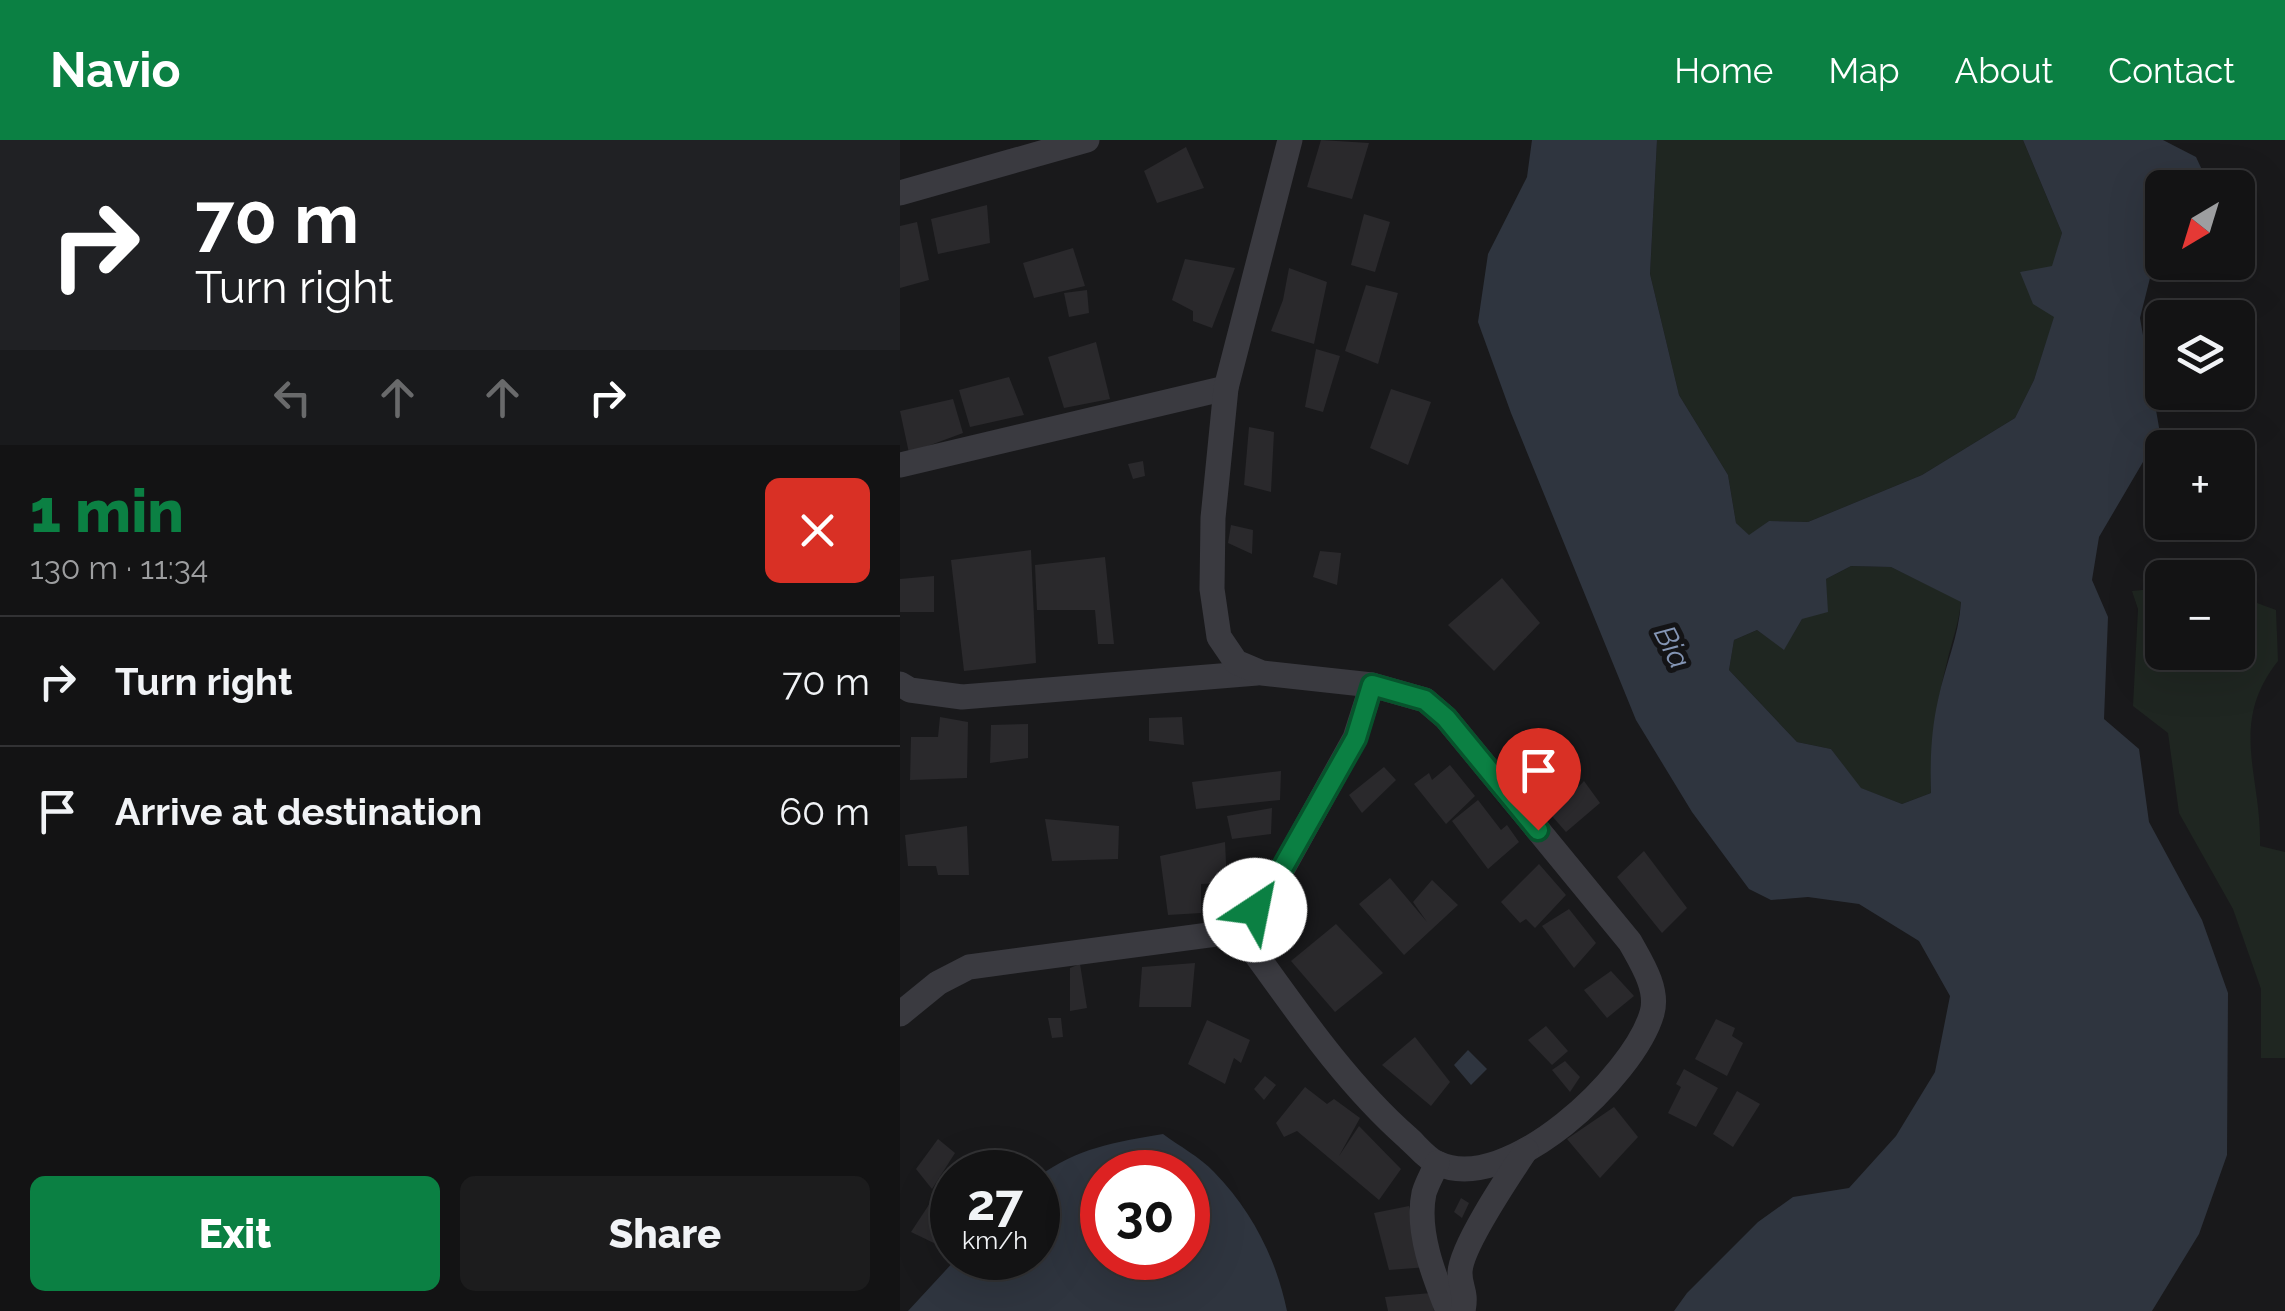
<!DOCTYPE html>
<meta charset="utf-8">
<style>
:root{--surface:#131314;--page:#1c1c1d;--text:#f1f3f6;--muted:#9d9ea0;--line:#323234;--accent:#0b8043}
body{margin:0;font-family:Raleway,sans-serif;background:var(--page);color:var(--text);height:100vh;display:flex;flex-direction:column;font-size:38px;white-space:nowrap}
*{box-sizing:border-box;margin:0}
p{font-size:32px;color:var(--muted)}
.icon{flex:none;width:55px;height:55px;fill:none;stroke:currentColor;stroke-width:2;stroke-linecap:round;stroke-linejoin:round}
.map{position:relative;flex:1;overflow:hidden}
.panel{display:flex;flex-direction:column;background:var(--surface);width:900px}
.panel>*{flex:none}
.hud{background:#202124;color:#fff;overflow:hidden}
.needle{width:65px;rotate:218deg}
.controls{position:absolute;left:1245px;top:30px;display:grid;gap:20px}
.controls a{display:grid;place-items:center;width:110px;height:110px;border-radius:15px;background:var(--surface);box-shadow:0 10px 40px #0002,0 0 0 2px var(--line);font-size:50px}
.speed{position:absolute;left:30px;top:1010px;display:flex;gap:20px;font-size:50px;font-weight:700;text-align:center}
.speed>*{display:grid;place-content:center;width:130px;height:130px;border-radius:50%;background:var(--surface);box-shadow:0 10px 40px #0002,0 0 0 2px var(--line);line-height:1}
.speed small{font-size:25px;font-weight:400}
.speed .limit{border:15px solid #d22;background:#fff;color:#111}
.pin{position:absolute;display:grid;place-items:center;width:85px;height:85px;color:#fff;margin:-102px -42px;border-radius:50% 50% 50% 0;rotate:-45deg;box-shadow:0 0 10px #0007}
.pin .icon{rotate:45deg}
.me{position:absolute;width:110px;margin:-55px;rotate:34deg;stroke-linejoin:round;filter:drop-shadow(0 0 8px #0008)}
.turn{display:flex;align-items:center;gap:35px;height:210px;padding:0 30px;font-size:45px}
.turn .icon{width:130px;height:130px;stroke-width:2.5}
.turn b{display:block;font-size:70px;line-height:85px}
.lanes{display:flex;align-items:center;height:95px;padding:0 30px;background:#0003;justify-content:center;gap:50px;direction:ltr}
.lanes .off{opacity:.35}
.round{display:grid;place-items:center;flex:none;width:105px;height:105px;border-radius:15px;background:var(--page)}
.overview{display:flex;align-items:center;justify-content:space-between;height:170px;padding:0 30px}
h1{font-size:60px;font-weight:800;line-height:75px;color:var(--accent)}
.action{display:flex;gap:20px;margin-top:auto;padding:20px 30px}
.action a{flex:1;height:115px;border-radius:15px;background:var(--accent);color:#fff;font-size:40px;font-weight:800;line-height:115px;text-align:center}
.action a+a{background:var(--page);color:var(--text)}
ul{padding:0;list-style:none}
li{display:flex;align-items:center;gap:30px;height:130px;padding:0 30px;border-top:2px solid var(--line)}
li div{flex:1}
li b{display:block;font-size:38px}
li em{font-style:normal}
header{display:flex;align-items:center;gap:60px;box-sizing:border-box;height:140px;padding:0 50px;background:var(--accent);color:#fff}
header strong{font-size:48px}
nav{display:flex;gap:55px;margin-inline-start:auto;font-size:35px}
main{display:flex;flex:1;min-height:0}
.map>svg:first-child{display:block}
</style>
<header>
<strong>Navio</strong>
<nav><a>Home</a><a>Map</a><a>About</a><a>Contact</a></nav>
</header>
<main>
<section class="panel">
<div class="hud">
<div class="turn"><svg class="icon" aria-label="right" viewBox="0 0 24 24"><path d="M7 20v-9h11M14 6l5 5-5 5"/></svg><div><b>70 m</b>Turn right</div></div>
<div class="lanes"><svg class="icon off" aria-label="left" viewBox="0 0 24 24"><path d="M17 20v-9H6M10 6l-5 5 5 5"/></svg><svg class="icon off" aria-label="ahead" viewBox="0 0 24 24"><path d="M12 20V5M6 11l6-6 6 6"/></svg><svg class="icon off" aria-label="ahead" viewBox="0 0 24 24"><path d="M12 20V5M6 11l6-6 6 6"/></svg><svg class="icon" aria-label="right" viewBox="0 0 24 24"><path d="M7 20v-9h11M14 6l5 5-5 5"/></svg></div>
</div>
<div class="overview"><div><h1>1 min</h1><p>130 m · 11:34</p></div><a class="round" style="background:#d93025;color:#fff"><svg class="icon" aria-label="close" viewBox="0 0 24 24"><path d="M6 6l12 12M18 6L6 18"/></svg></a></div>
<ul>
<li><svg class="icon" aria-label="right" viewBox="0 0 24 24"><path d="M7 20v-9h11M14 6l5 5-5 5"/></svg><div><b>Turn right</b></div><em>70 m</em></li>
<li><svg class="icon" aria-label="arrive" viewBox="0 0 24 24"><path d="M6 21V4h12l-3 4 3 4H6"/></svg><div><b>Arrive at destination</b></div><em>60 m</em></li>
</ul>
<div class="action"><a>Exit</a><a>Share</a></div>
</section>
<div class="map">
<svg width="1385" height="1171" viewBox="0 0 1385 1171">
<rect width="100%" height="100%" fill="#19191b"/>
<g fill="#1f2621">
<path d="M757,0H1123L1162,93L1153,126L1155,176L1134,240L1115,278L1022,335L908,382L869,381L849,396L836,383L828,335L779,255L750,134Z"/>
<path d="M951,426L991,427L1061,461C1059,484 1052,500 1047,522C1036,566 1030,608 1031,653L1002,664L960,648L931,609L897,602L829,530L834,500L857,490L884,509L926,439Z"/>
<path d="M1262,448V512H1338V456L1376,470L1378,521C1328,584 1362,636 1360,706L1385,712V918H1361V849L1333,769L1279,673L1268,593L1233,566L1238,469L1232,451Z"/>
</g>
<g fill="#2f353f" fill-rule="evenodd">
<path d="M632,0H757L750,134L779,255L828,335L836,383L849,395L869,381L908,382L1022,335L1115,278L1134,240L1154,177L1133,164L1120,132L1152,126L1162,93L1123,0H1263L1296,17L1310,47L1262,48L1264,123L1251,134L1240,178L1260,293L1199,397L1192,440L1208,477L1204,579L1239,609L1249,682L1302,780L1328,853L1327,1015L1299,1094L1252,1171H774L787,1153L858,1082L893,1057L949,1048L996,996L1035,932L1050,856L1019,801L959,764L908,757L871,760L849,749L792,672L736,580L611,273L578,182L588,114L627,37ZM951,426L991,427L1061,462C1059,496 1045,526 1038,560C1031,591 1030,621 1031,653L1002,664L961,648L931,609L897,602L829,530L834,500L857,490L884,510L902,479L928,472L926,439Z"/>
<path d="M568,910L587,929L571,945L554,925Z"/>
<path d="M263,994C279,1006 300,1017 314,1032C352,1071 376,1118 387,1171H8L57,1118H138V1037C177,1008 215,1002 263,994ZM202,1032H288V1118H202Z"/>
</g>
<g fill="#2a292c">
<path d="M421,0L469,3L452,59L407,47Z"/>
<path d="M286,7L304,48L257,63L244,31Z"/>
<path d="M87,65L90,103L38,114L31,79Z"/>
<path d="M464,74L490,82L475,132L451,125Z"/>
<path d="M17,82L29,140L0,148V86Z"/>
<path d="M173,108L185,146L134,158L123,123Z"/>
<path d="M285,119L335,128L312,188L293,181V171L272,160Z"/>
<path d="M389,128L427,142L414,204L371,191L383,160Z"/>
<path d="M466,145L498,153L478,224L445,211Z"/>
<path d="M187,150L189,173L169,177L164,153Z"/>
<path d="M196,202L210,259L164,268L148,217Z"/>
<path d="M416,209L440,216L423,272L405,267Z"/>
<path d="M109,237L124,275L70,287L59,250Z"/>
<path d="M491,249L531,262L508,325L470,308Z"/>
<path d="M53,259L63,293L9,313L0,271Z"/>
<path d="M349,287L374,292L371,352L344,345Z"/>
<path d="M243,321L245,336L233,339L228,324Z"/>
<path d="M331,385L353,390L352,414L328,403Z"/>
<path d="M131,410L136,523L64,531L51,420Z"/>
<path d="M420,411L441,413L437,445L413,437Z"/>
<path d="M205,417L214,504H198L195,470H137L135,425Z"/>
<path d="M34,436V472H0V439Z"/>
<path d="M602,438L640,483L594,531L548,485Z"/>
<path d="M40,577L68,582L67,638L10,640L11,597H38Z"/>
<path d="M282,577L284,605L249,601V578Z"/>
<path d="M128,584V618L90,623L91,585Z"/>
<path d="M550,625L575,656L546,684L514,644L529,633L532,640Z"/>
<path d="M484,627L496,640L462,673L449,655Z"/>
<path d="M381,631L380,660L296,669L292,642Z"/>
<path d="M684,641L700,663L666,692L652,676Z"/>
<path d="M578,660L601,690L607,685L619,702L588,729L552,681Z"/>
<path d="M372,668L371,694L332,699L327,676Z"/>
<path d="M145,679L219,686L218,719L152,721Z"/>
<path d="M67,686L69,735H38L36,726H8L5,695Z"/>
<path d="M325,702L327,743L301,744V773L268,775L260,716Z"/>
<path d="M744,711L787,768L762,793L717,737Z"/>
<path d="M639,724L666,755L635,788L626,779L620,783L601,762Z"/>
<path d="M490,738L527,782L513,762L532,740L558,765L504,815L459,764Z"/>
<path d="M669,769L696,803L674,828L642,786Z"/>
<path d="M436,784L483,833L435,872L391,821Z"/>
<path d="M295,823L291,867H239L242,827Z"/>
<path d="M180,824L187,868L170,871V828Z"/>
<path d="M711,831L734,856L707,878L684,850Z"/>
<path d="M148,878H161L163,897L152,898Z"/>
<path d="M816,879L835,888L832,896L843,903L827,936L795,919Z"/>
<path d="M307,880L350,900L341,923L334,918L325,944L288,924Z"/>
<path d="M646,886L668,911L652,925L628,900Z"/>
<path d="M515,897L550,942L531,966L482,925Z"/>
<path d="M665,921L680,937L670,952L652,930Z"/>
<path d="M784,929L818,948L796,987L768,973L781,947L776,944Z"/>
<path d="M365,936L376,945L364,960L354,949Z"/>
<path d="M405,947L427,964L434,959L460,978L439,1016L459,986L501,1029L479,1060L397,991L384,997L376,983Z"/>
<path d="M837,951L860,964L833,1007L813,994Z"/>
<path d="M714,967L738,997L700,1038L667,999Z"/>
<path d="M38,999L55,1013L32,1049L16,1029Z"/>
<path d="M561,1058L569,1063L562,1078L554,1072Z"/>
<path d="M32,1060L52,1072L38,1105L11,1092Z"/>
<path d="M509,1066L528,1127L489,1130L474,1073Z"/>
<path d="M531,1153L534,1171H488L485,1157Z"/>
</g>
<g fill="none" stroke-linecap="round" stroke-linejoin="round">
<g stroke="#3a3a40" stroke-width="25">
<path d="M0,53L187,0"/>
<path d="M0,325L326,248"/>
<path d="M0,544L10,550L62,557L357,533"/>
<path d="M339,791L371,750L455,598L472,545"/>
<path d="M0,874L38,843L69,827L339,791C391,862 441,939 508,998C516,1005 527,1019 537,1023C607,1057 734,936 752,873C759,849 741,822 730,802L546,578L525,560L472,545L362,533L336,522L319,497L312,449L313,378L326,248L390,0"/>
<path d="M537,1023C533,1033 527,1043 524,1053C516,1091 534,1136 548,1171"/>
<path d="M563,1171C567,1151 560,1149 560,1133C560,1108 610,1034 626,1010"/>
</g>
</g>
<g fill="none" stroke-linecap="round" stroke-linejoin="round">
<g stroke="#07532c" stroke-width="25">
<path id="route" d="M355,770L370,750L456,598L472,545L525,560L546,578L638,690"/>
</g>
<use href="#route" stroke="#0b8043" stroke-width="18"/>
</g>
<g text-anchor="middle" stroke-width="10" stroke-linejoin="round" paint-order="stroke">
<g font-size="30" font-style="italic" fill="#8495b4" stroke="#141416">
<text transform="translate(772 507) rotate(63)" y="10">Bia</text>
</g>
</g>
</svg>
<div class="controls">
<a><svg class="needle" viewBox="-14 -14 28 28"><path d="M0-13l5 13h-10z" fill="#e53935"/><path d="M0 13l5-13h-10z" fill="#9d9ea0"/></svg></a>
<a><svg class="icon" aria-label="layers" viewBox="0 0 24 24"><path d="M12 4l9 5-9 5-9-5zM3 14l9 5 9-5"/></svg></a>
<a>+</a>
<a>−</a>
</div>
<div class="speed"><div>27<small>km/h</small></div><div class="limit">30</div></div>
<div class="pin" style="left:638px;top:690px;background:#d93025"><svg class="icon" aria-label="arrive" viewBox="0 0 24 24"><path d="M6 21V4h12l-3 4 3 4H6"/></svg></div>
<svg class="me" style="left:355px;top:770px" viewBox="-20 -20 40 40"><circle r="19" fill="#fff"/><path d="M0-13L10 11 0 6-10 11z" fill="#0b8043"/></svg>
</div>
</main>
